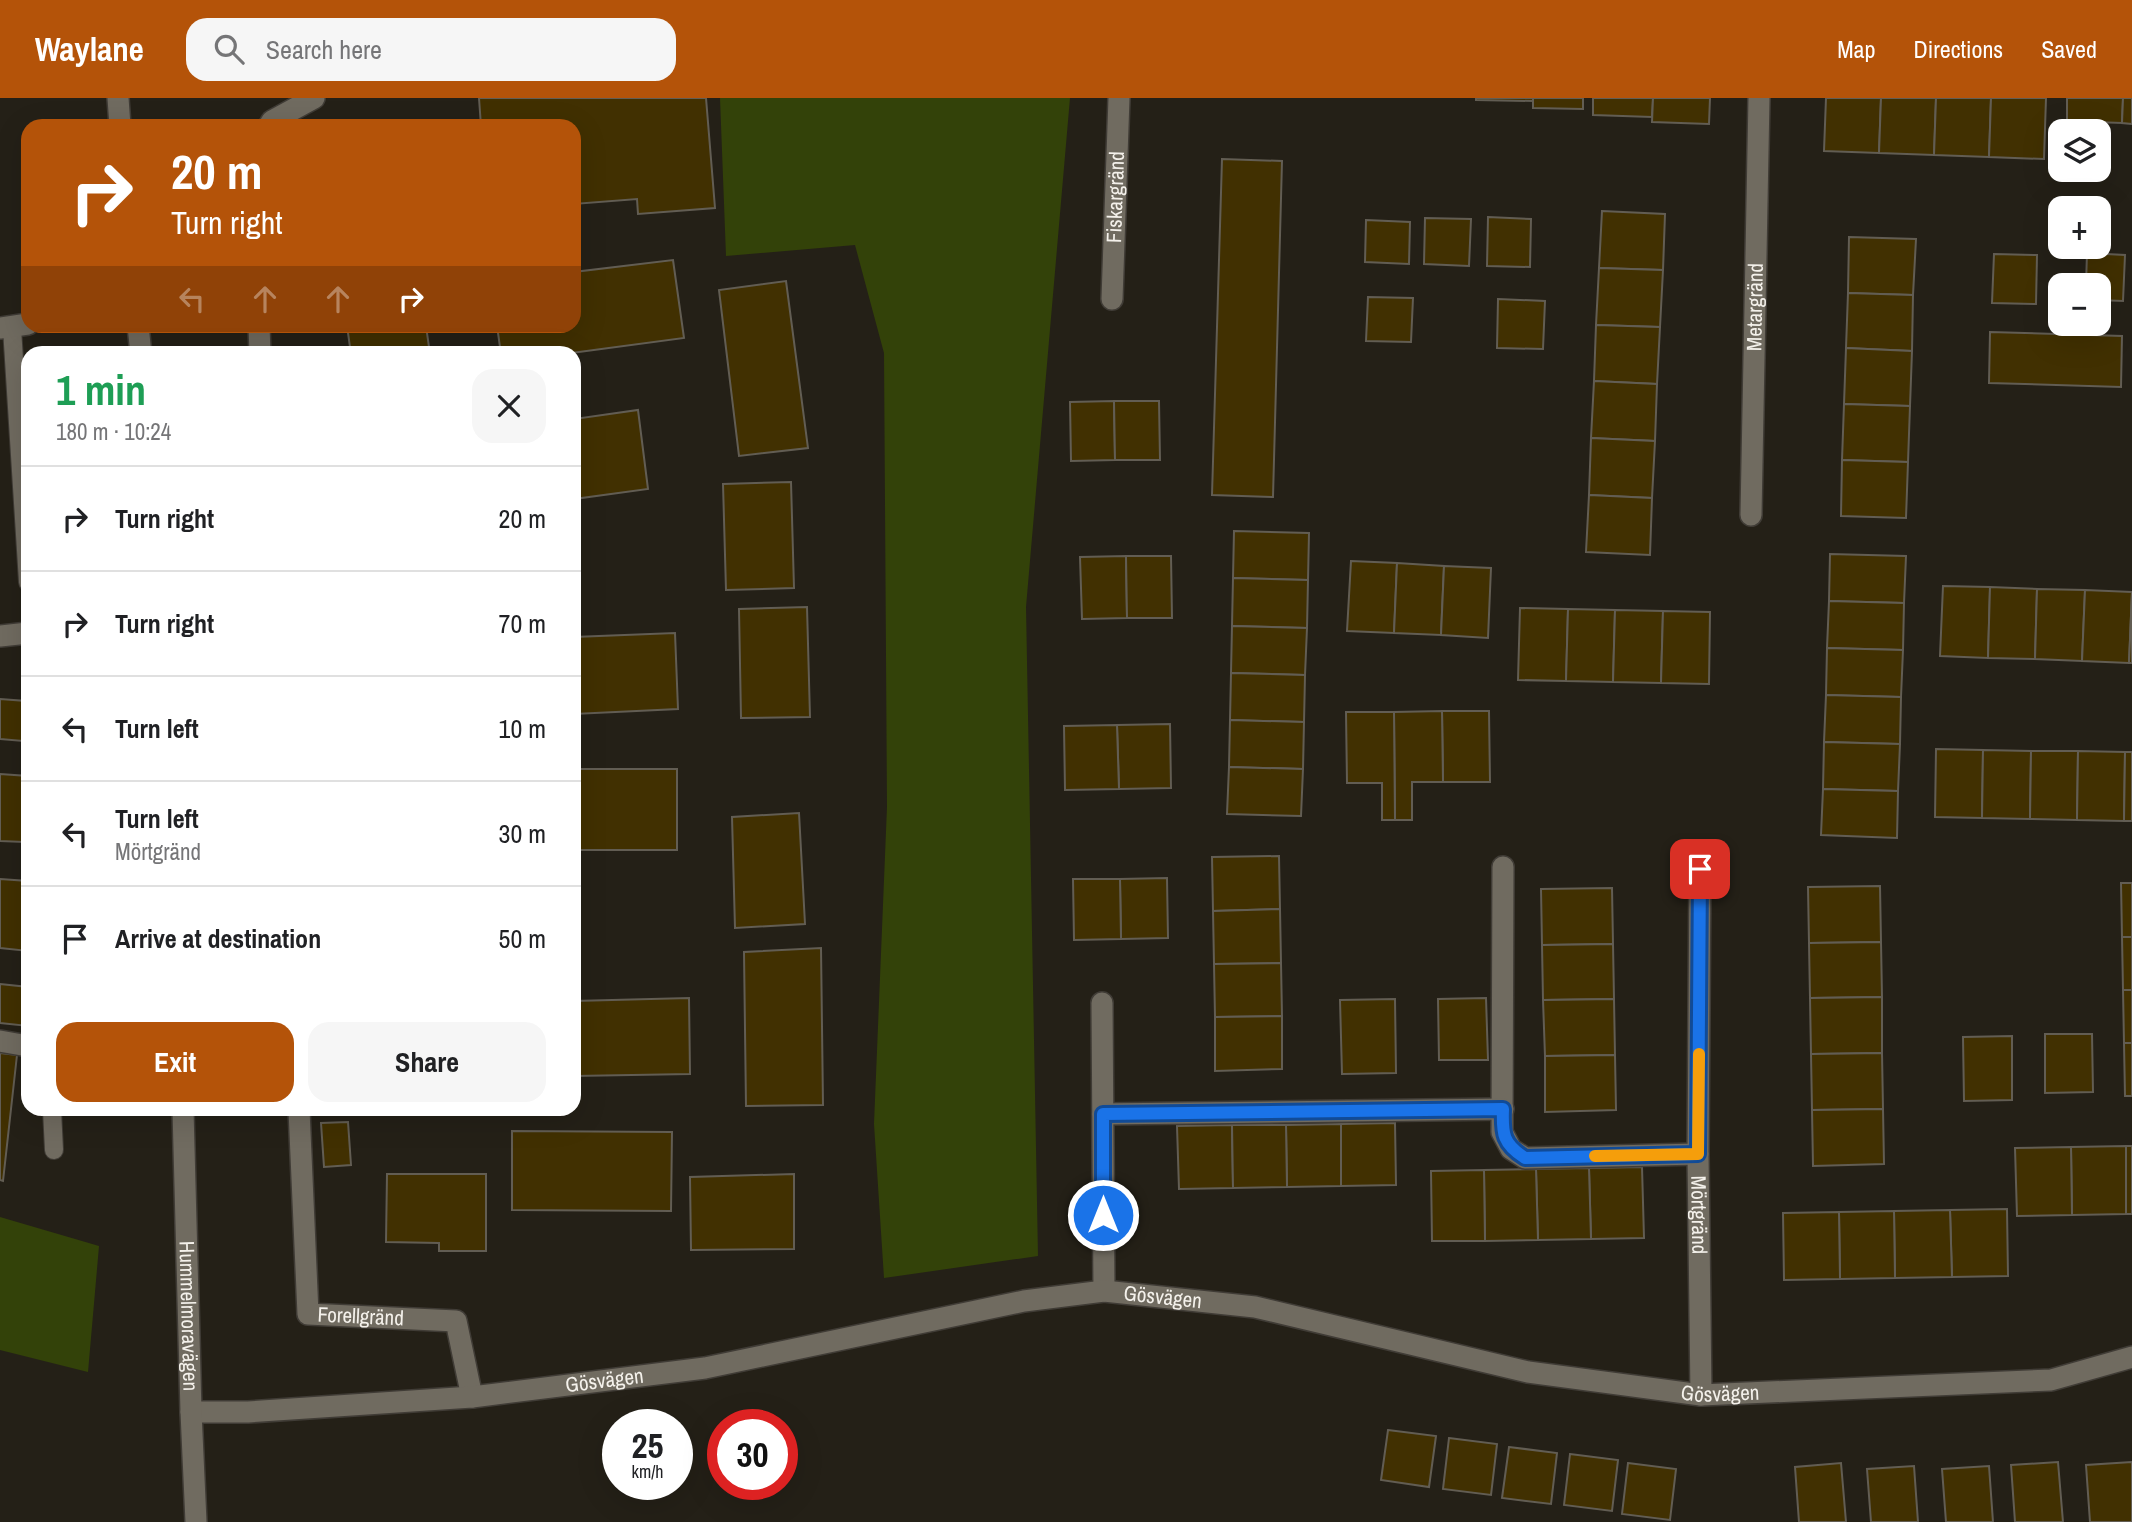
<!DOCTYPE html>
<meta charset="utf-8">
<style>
:root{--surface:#fff;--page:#f6f6f6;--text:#202124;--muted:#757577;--line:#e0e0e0;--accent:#b45309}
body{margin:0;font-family:"Archivo Narrow",sans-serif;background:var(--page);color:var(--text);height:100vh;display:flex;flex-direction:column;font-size:26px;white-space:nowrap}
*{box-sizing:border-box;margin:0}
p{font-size:23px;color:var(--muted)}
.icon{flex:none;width:38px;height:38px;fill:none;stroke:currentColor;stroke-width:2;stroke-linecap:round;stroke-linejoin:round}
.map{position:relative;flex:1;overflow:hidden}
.drawer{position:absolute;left:21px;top:248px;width:560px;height:770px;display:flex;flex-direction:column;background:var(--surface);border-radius:21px;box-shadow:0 7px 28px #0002}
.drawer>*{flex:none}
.banner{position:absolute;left:21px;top:21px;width:560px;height:214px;border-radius:21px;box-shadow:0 7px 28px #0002;background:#b45309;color:#fff;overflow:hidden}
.controls{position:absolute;left:2048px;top:21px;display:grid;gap:14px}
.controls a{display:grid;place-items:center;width:63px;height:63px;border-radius:14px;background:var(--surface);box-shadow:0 7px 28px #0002;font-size:35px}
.speed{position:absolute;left:602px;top:1311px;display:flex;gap:14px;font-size:35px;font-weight:700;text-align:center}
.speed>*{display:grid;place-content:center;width:91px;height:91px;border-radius:50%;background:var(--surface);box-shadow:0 7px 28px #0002;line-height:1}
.speed small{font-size:18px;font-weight:400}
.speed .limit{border:10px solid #d22;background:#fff;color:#111}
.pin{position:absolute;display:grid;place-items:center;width:60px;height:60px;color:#fff;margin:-30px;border-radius:14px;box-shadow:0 4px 10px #0006}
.me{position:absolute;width:77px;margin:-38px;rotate:0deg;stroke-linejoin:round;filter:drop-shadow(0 0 5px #0008)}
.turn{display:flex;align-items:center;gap:24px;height:147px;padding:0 35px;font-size:32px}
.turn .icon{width:91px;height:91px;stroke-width:2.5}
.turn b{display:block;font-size:49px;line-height:60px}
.lanes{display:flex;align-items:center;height:66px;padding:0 35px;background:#0003;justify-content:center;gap:35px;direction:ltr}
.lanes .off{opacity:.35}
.round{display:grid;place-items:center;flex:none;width:74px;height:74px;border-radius:21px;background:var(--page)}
.summary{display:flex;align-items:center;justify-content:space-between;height:119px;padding:0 35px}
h1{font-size:42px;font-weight:800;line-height:52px;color:#1e9e55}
.action{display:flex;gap:14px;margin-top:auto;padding:14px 35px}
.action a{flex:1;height:80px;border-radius:21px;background:var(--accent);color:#fff;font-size:28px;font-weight:800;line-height:80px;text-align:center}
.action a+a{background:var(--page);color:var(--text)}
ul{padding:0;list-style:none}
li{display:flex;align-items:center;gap:21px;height:105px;padding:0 35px;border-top:2px solid var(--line)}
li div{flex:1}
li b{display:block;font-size:26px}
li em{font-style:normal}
header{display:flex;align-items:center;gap:42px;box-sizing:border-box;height:98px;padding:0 35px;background:var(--accent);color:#fff}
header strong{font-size:33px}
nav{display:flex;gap:38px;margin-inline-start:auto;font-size:24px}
.search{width:490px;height:63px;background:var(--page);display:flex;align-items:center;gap:18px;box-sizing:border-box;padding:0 24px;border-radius:21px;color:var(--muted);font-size:26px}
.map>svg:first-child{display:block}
</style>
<header>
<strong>Waylane</strong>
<div class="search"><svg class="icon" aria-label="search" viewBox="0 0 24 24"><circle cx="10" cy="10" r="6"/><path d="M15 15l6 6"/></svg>Search here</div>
<nav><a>Map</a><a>Directions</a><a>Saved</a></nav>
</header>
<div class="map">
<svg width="2132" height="1424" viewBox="0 0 2132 1424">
<rect width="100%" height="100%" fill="#242017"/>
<g fill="#334209">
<path d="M720,0H1070L1026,509L1038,1158L884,1180L874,1026L887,709L884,255L855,147L726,158Z"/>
<path d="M0,1119L99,1148L88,1274L0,1252Z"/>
</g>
<g fill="#413001" stroke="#625d53" stroke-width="2">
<path d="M479,0H706L715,110L638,116L637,101L574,106V28H481Z"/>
<path d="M1476,0H1533V3L1476,2Z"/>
<path d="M1533,0H1583V11L1533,10Z"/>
<path d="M1593,0H1653L1652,19L1593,17Z"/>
<path d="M1653,0H1710L1709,26L1652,24Z"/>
<path d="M1826,0H1881L1879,55L1824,53Z"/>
<path d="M1881,0H1936L1934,57L1879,55Z"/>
<path d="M1936,0H1991L1989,59L1934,57Z"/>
<path d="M1991,0H2046L2044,61L1989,59Z"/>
<path d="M2067,0H2123L2122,25L2067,23Z"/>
<path d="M2123,0H2132V26L2122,25Z"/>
<path d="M1222,61L1282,63L1273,399L1212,397Z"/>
<path d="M1602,113L1665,116L1663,172L1599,170Z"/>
<path d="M1488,119L1531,121L1530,169L1487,168Z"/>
<path d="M1425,120L1471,121L1469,168L1424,166Z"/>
<path d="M1366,122L1410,124L1409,166L1365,164Z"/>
<path d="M1849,139L1916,141L1913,197L1848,195Z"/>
<path d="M2087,155L2125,157L2123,203L2098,202V187H2086Z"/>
<path d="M1994,156L2037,157L2036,206L1992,205Z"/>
<path d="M673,162L684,240L564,256H501L497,228H574V174Z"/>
<path d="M1599,170L1663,172L1660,229L1596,227Z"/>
<path d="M786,183L808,350L739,358L719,192Z"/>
<path d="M1848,195L1913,197L1912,253L1846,250Z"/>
<path d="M1368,199L1413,200L1411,244L1366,243Z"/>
<path d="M1498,201L1545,203L1543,251L1497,250Z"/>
<path d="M1596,227L1660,229L1657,286L1594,283Z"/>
<path d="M347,228H426L430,256H351Z"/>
<path d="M1990,234L2122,238L2121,289L1989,285Z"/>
<path d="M1846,250L1912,253L1910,308L1844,306Z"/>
<path d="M1594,283L1657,286L1655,343L1591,340Z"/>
<path d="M1114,303L1115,362L1071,363L1070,304Z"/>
<path d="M1114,303H1159L1160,362H1115Z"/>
<path d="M1844,306L1910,308L1908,364L1842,362Z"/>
<path d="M638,312L648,391L574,401V321Z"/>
<path d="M1591,340L1655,343L1652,400L1589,397Z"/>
<path d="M1842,362L1908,364L1906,420L1841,418Z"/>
<path d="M791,384L794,490L726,492L723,386Z"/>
<path d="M1589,397L1652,400L1650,457L1586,454Z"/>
<path d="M1234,433L1309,435L1308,482L1233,480Z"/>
<path d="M1830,456L1906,458L1904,505L1829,503Z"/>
<path d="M1126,458L1127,520L1082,521L1080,459Z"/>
<path d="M1126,458H1171L1172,520H1127Z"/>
<path d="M1351,463L1397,465L1394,535L1347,533Z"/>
<path d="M1397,465L1444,468L1441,537L1394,535Z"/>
<path d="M1444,468L1491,470L1488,540L1441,537Z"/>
<path d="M1233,480L1308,482L1307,530L1232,528Z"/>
<path d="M1943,488L1990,489L1988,560L1940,558Z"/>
<path d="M1990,489L2037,491L2035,561L1988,560Z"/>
<path d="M2037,491L2085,492L2082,563L2035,561Z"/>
<path d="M2085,492L2132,494L2129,565L2082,563Z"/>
<path d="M2132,494V565H2129Z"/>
<path d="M1829,503L1904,505L1903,552L1827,550Z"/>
<path d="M807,509L810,619L741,620L739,511Z"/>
<path d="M1520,510L1568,511L1566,583L1518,582Z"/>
<path d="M1568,511L1615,512L1613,584L1566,583Z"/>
<path d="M1615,512L1663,513L1661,585L1613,584Z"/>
<path d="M1663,513L1710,514L1709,586L1661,585Z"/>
<path d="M1232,528L1307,530L1305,577L1231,575Z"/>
<path d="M675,535L678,611L574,616V539Z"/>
<path d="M1827,550L1903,552L1901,599L1826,597Z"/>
<path d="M1231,575L1305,577L1304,624L1230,622Z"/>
<path d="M1826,597L1901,599L1900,646L1824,644Z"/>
<path d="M0,601L26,603L23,643L0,641Z"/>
<path d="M1442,613H1489L1490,684H1443Z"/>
<path d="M1442,613L1443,684H1412V722H1395L1394,614Z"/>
<path d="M1346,614H1394L1395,722H1382V685H1347Z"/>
<path d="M1230,622L1304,624L1303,671L1229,669Z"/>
<path d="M1170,626L1171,690L1119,691L1117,627Z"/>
<path d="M1117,627L1119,691L1065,692L1064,628Z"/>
<path d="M1824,644L1900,646L1898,693L1823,691Z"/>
<path d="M1936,651L1983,652L1982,720L1935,719Z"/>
<path d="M1983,652L2031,653L2030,721L1982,720Z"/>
<path d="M2031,653H2078L2077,722L2030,721Z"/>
<path d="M2078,653L2125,654L2124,723L2077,722Z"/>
<path d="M2125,654H2132V723H2124Z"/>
<path d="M1229,669L1303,671L1301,718L1227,716Z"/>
<rect x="574" y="671" width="103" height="81"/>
<path d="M0,676L28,678L24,744L0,743Z"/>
<path d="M1823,691L1898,693L1897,740L1821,737Z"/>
<path d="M799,715L805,826L735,830L732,719Z"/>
<path d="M1279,758L1280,811L1213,813L1212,759Z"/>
<path d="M1167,780L1168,840L1121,841L1120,781Z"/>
<path d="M0,781L28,783V853L0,850Z"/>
<path d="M1073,781H1120L1121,841L1074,842Z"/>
<path d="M2121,785H2132V839H2122Z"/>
<path d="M1880,788L1881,844L1809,845L1808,789Z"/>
<path d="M1612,790L1613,846L1542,847L1541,791Z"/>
<path d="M1280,811L1281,865L1214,866L1213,813Z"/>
<path d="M2122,839H2132V892H2123Z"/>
<path d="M1881,844L1882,899L1810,900L1809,845Z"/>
<path d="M1613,846L1614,901L1543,902L1542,847Z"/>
<path d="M821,850L823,1007L746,1008L744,854Z"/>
<path d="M1281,865L1282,918L1215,919L1214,866Z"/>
<path d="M0,886L28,889V928L0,925Z"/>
<path d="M2123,892H2132V945H2124Z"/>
<path d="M1882,899V955L1811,956L1810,900Z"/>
<path d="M689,900L690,976L574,978V903Z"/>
<path d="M1486,900L1488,962H1439L1438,901Z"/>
<path d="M1395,901L1396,975L1342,976L1340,902Z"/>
<path d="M1614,901L1615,957L1545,958L1543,902Z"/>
<path d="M1282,918V971L1215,973V919Z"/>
<path d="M2045,936H2092L2093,994L2045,995Z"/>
<path d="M2012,938V1002L1964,1003L1963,939Z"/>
<path d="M2124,945H2132V998H2125Z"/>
<path d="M0,955L17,957L3,1083L0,1082Z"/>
<path d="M1882,955L1883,1011L1812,1012L1811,956Z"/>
<path d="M1615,957L1616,1012L1545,1014V958Z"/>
<path d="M1883,1011L1884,1066L1813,1068L1812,1012Z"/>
<path d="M397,1012H467V1014L397,1016Z"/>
<path d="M348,1024L351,1067L324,1069L321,1025Z"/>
<path d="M1395,1025L1396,1087L1341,1088V1026Z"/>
<path d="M1341,1026V1088L1287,1089L1286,1027Z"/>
<path d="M1232,1027L1233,1090L1179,1091L1177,1028Z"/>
<path d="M1232,1027H1286L1287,1089L1233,1090Z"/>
<path d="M512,1033L672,1034L671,1113L512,1112Z"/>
<path d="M2126,1048V1116L2072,1117L2071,1049Z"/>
<rect x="2126" y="1048" width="6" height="68"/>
<path d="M2071,1049L2072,1117L2017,1118L2015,1050Z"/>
<path d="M1642,1069L1644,1140L1591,1141L1589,1070Z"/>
<path d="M1589,1070L1591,1141L1538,1142L1536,1071Z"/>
<path d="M1536,1071L1538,1142L1485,1143L1484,1072Z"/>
<path d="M1484,1072L1485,1143H1432L1431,1073Z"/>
<path d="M387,1076H486V1153H439V1145L386,1144Z"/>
<path d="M794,1076V1151L691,1152L690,1079Z"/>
<path d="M2007,1111L2008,1178L1952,1179L1950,1112Z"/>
<path d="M1950,1112L1952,1179L1895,1180L1894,1113Z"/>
<path d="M1894,1113L1895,1180L1840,1181L1839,1114Z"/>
<path d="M1839,1114L1840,1181L1784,1182L1783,1115Z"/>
<path d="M1388,1332L1436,1338L1429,1389L1381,1382Z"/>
<path d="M1449,1340L1497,1346L1491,1397L1443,1391Z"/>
<path d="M1509,1349L1557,1355L1551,1406L1502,1400Z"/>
<path d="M1570,1356L1618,1362L1612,1413L1564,1407Z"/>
<path d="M2058,1364L2063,1424H2015L2011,1367Z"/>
<path d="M2132,1364V1424H2090L2086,1367Z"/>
<path d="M1628,1365L1676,1371L1670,1422L1622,1416Z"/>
<path d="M1841,1365L1846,1424H1799L1795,1369Z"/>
<path d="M1914,1368L1918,1424H1871L1867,1371Z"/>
<path d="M1989,1368L1993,1424H1946L1942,1371Z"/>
</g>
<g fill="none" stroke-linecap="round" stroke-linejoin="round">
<g stroke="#403c36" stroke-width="20">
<g id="lane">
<path d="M12,230L28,484"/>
<path d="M52,1012L54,1052"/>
</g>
</g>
<g stroke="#403c36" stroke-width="24">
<g id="street">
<path d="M269,28L272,23L314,0"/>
<path id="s1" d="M1112,201L1119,0"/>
<path d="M259,228L260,256"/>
<path d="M0,230L28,226"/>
<path id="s2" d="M1751,417L1759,0"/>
<path d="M0,538L28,535"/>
<path d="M1503,769L1502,1034L1511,1051L1525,1060L1698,1056"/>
<path id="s3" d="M1700,771L1698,1056L1701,1297"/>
<path d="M1102,905L1104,1193"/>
<path d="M0,943L28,948"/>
<path id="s4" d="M299,1012L308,1216L456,1223L472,1299"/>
<path d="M1103,1016L1503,1011"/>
<path id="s5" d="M191,1314H248L472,1299L705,1270L1024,1203L1104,1193L1255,1209L1528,1274L1701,1297L2051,1282L2132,1259"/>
</g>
</g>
<g stroke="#403c36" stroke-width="24">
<g id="secondary">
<path d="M118,0L120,28"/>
<path d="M138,228L141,256"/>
<path id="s6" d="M183,1012L191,1314L196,1424"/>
</g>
</g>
<use href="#lane" stroke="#706b60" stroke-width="18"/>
<use href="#street" stroke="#706b60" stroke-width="21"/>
<use href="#secondary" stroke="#706b60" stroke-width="21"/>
</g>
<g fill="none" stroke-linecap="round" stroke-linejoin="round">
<g stroke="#114b97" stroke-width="18">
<path id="route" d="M1103,1117V1016L1503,1011C1502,1036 1503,1046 1525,1060L1698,1056L1700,771"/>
</g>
<use href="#route" stroke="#1a73e8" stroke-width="12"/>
<path stroke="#f59e0b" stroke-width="12" d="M1595,1058L1698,1056L1699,956"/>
</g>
<g text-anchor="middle" stroke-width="6" stroke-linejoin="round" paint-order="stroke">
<g font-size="21" fill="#f4f1eb" stroke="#0c0a06">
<text dy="7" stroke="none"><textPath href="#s1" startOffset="102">Fiskargränd</textPath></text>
<text dy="7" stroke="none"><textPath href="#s2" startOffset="208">Metargränd</textPath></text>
<text dy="7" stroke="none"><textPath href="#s3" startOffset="346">Mörtgränd</textPath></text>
<text dy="7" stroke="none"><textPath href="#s5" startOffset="982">Gösvägen</textPath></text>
<text dy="7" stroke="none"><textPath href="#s6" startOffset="206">Hummelmoravägen</textPath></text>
<text dy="7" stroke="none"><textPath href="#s4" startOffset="257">Forellgränd</textPath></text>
<text dy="7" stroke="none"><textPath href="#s5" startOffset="415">Gösvägen</textPath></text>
<text dy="7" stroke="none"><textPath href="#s5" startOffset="1549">Gösvägen</textPath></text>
</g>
</g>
</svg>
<div class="controls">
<a><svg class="icon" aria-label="layers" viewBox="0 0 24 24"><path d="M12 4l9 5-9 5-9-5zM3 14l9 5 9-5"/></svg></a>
<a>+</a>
<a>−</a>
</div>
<div class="speed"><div>25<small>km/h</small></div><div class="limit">30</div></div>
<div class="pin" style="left:1700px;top:771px;background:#d93025"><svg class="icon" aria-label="arrive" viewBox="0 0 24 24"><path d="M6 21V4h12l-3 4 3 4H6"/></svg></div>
<svg class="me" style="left:1103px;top:1117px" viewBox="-20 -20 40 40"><circle r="17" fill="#1a73e8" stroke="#fff" stroke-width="3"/><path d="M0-11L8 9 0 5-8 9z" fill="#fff"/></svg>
<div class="banner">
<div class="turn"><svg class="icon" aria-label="right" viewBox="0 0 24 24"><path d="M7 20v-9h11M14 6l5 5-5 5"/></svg><div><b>20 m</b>Turn right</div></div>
<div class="lanes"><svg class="icon off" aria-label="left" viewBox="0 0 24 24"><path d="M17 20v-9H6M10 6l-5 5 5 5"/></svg><svg class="icon off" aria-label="ahead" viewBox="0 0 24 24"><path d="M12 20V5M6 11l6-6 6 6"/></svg><svg class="icon off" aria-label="ahead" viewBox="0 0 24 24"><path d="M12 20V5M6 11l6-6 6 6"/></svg><svg class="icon" aria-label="right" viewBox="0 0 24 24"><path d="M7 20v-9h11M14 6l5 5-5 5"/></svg></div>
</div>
<section class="drawer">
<div class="summary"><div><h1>1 min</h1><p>180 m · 10:24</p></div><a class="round"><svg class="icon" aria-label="close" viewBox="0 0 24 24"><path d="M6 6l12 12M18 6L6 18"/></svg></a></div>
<ul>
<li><svg class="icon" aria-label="right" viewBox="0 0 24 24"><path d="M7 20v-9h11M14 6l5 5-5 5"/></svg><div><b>Turn right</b></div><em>20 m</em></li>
<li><svg class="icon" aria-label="right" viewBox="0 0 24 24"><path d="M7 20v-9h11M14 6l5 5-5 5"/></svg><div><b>Turn right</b></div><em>70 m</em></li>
<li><svg class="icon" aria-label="left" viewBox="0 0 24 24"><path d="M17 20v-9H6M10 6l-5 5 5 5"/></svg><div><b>Turn left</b></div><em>10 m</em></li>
<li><svg class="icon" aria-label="left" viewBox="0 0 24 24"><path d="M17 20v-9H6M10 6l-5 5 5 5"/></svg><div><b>Turn left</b><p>Mörtgränd</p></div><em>30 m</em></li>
<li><svg class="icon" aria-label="arrive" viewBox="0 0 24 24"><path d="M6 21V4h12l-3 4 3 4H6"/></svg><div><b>Arrive at destination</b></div><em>50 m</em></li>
</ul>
<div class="action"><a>Exit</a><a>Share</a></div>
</section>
</div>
